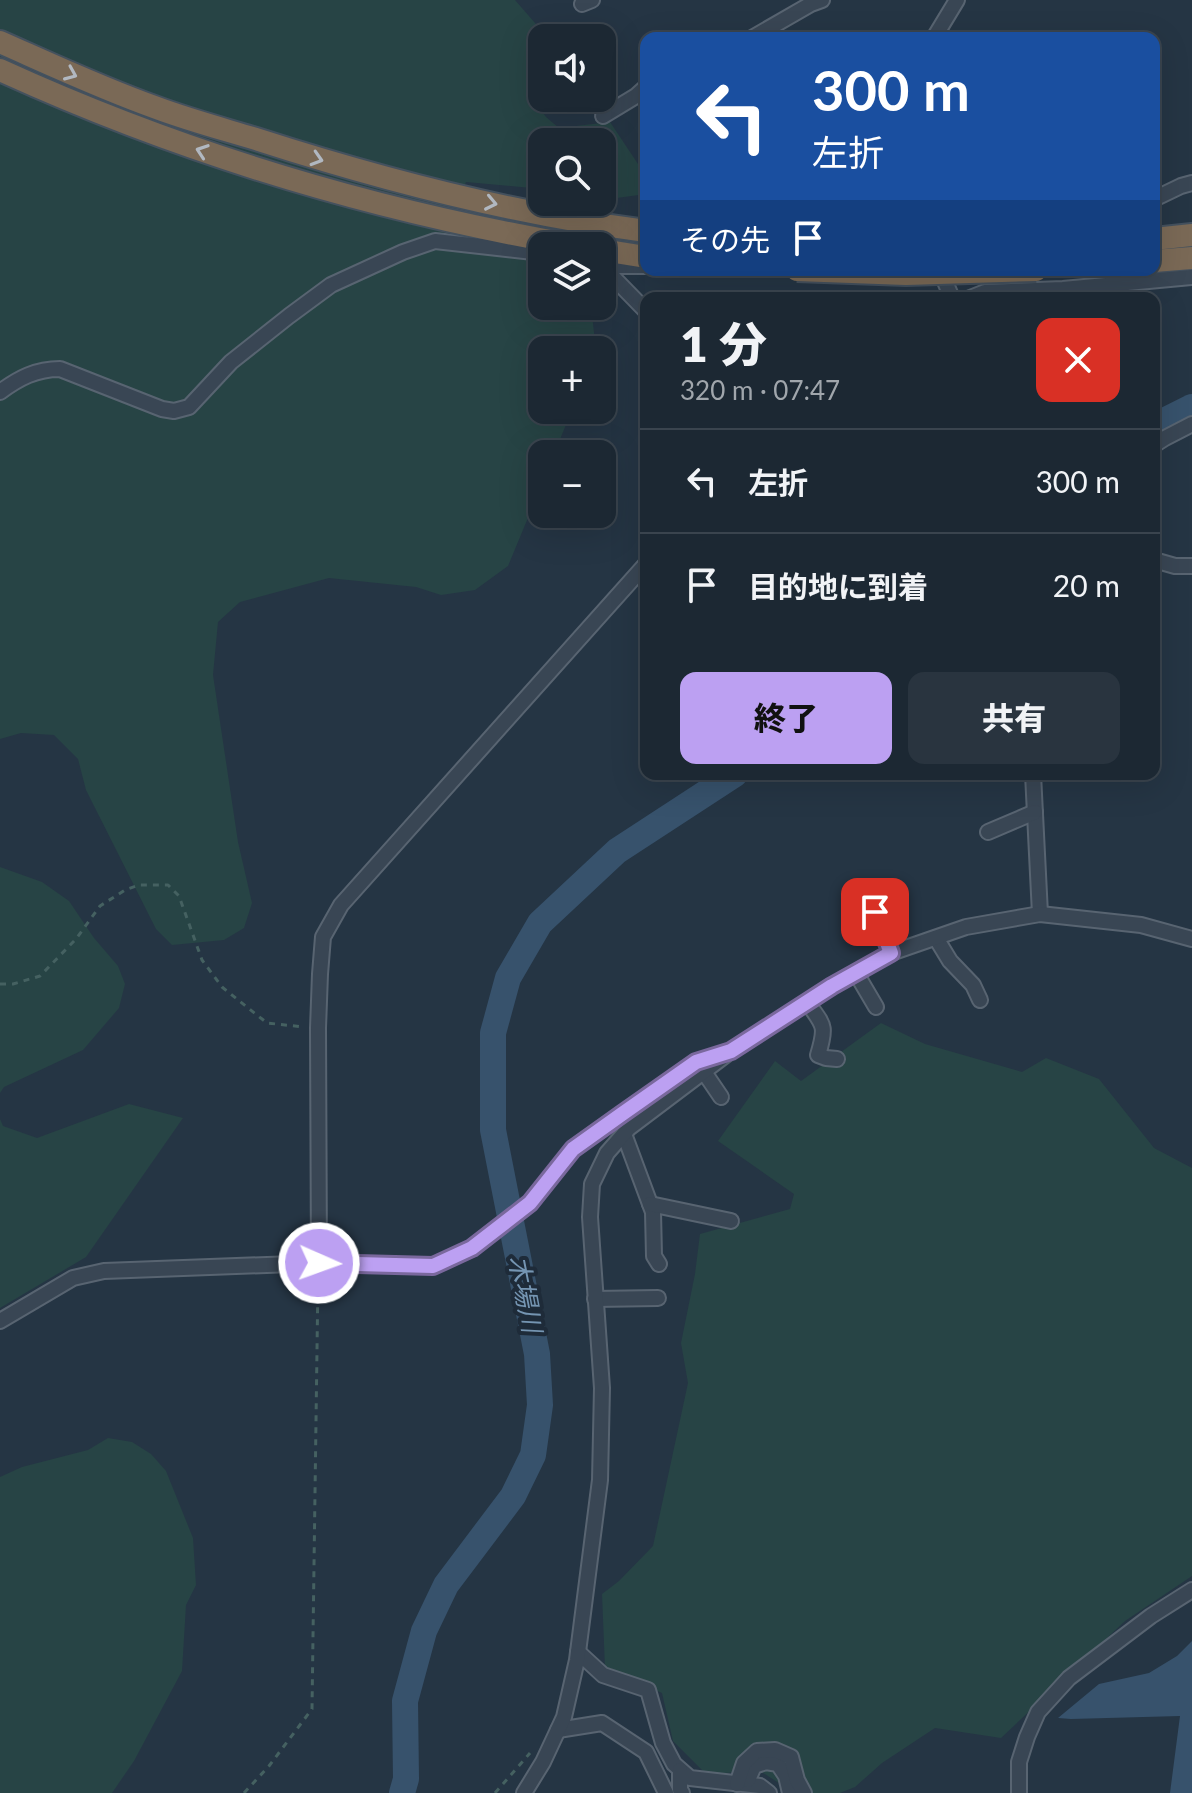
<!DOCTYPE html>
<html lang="ja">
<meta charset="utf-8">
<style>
:root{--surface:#1c2833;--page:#29343f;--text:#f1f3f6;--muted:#a0a6ac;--line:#3a444e;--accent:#bca0f2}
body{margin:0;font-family:Lato,"Noto Sans JP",sans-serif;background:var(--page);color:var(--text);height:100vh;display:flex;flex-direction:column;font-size:30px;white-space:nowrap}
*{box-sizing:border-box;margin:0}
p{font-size:26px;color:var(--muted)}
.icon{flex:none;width:44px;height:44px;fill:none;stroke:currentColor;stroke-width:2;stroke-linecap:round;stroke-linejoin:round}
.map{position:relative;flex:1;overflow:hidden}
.side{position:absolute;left:640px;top:292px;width:520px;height:488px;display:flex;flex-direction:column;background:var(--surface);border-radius:16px;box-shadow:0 8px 32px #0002,0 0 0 2px var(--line)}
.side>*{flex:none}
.top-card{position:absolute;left:640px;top:32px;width:520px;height:244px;border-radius:16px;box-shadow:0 8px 32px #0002,0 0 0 2px var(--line);background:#1a4fa0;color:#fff;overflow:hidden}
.fabs{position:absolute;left:528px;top:24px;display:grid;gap:16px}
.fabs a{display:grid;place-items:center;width:88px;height:88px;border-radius:16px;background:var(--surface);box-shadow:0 8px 32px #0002,0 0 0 2px var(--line);font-size:40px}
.pin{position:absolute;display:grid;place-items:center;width:68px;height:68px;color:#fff;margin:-34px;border-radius:16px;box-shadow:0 4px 12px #0006}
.me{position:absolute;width:88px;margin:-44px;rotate:92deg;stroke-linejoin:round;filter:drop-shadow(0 0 6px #0008)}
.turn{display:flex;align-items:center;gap:28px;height:168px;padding:0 40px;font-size:36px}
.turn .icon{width:104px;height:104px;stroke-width:2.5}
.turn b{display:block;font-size:56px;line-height:68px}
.then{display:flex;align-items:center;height:76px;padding:0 40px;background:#0003;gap:16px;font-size:30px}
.round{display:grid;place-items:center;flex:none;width:84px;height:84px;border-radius:16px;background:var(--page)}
.head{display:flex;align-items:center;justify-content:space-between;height:136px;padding:0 40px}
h1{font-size:48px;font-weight:800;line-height:60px}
.cta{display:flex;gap:16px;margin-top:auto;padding:16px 40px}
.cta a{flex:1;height:92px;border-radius:16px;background:var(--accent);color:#111;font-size:32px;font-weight:800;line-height:92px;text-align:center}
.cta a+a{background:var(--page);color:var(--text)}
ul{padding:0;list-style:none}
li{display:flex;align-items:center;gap:24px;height:104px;padding:0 40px;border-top:2px solid var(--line)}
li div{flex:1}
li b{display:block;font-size:30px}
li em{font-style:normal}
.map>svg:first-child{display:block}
</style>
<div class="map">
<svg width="1192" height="1793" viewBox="0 0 1192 1793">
<rect width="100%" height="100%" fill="#253544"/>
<g fill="#274445">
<path d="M0,0H515L542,31L571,38H542V90L528,92L546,117L559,128L610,122L642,170H646V194L602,200V142H542V189L466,182L444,244L542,259V306H591L596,350H542V410H572L554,454H542V484L508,566L475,590L441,595L416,587L329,578L240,602L218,622L213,675L238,842L252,903L244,928L224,940L172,945L156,929L86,790L78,759L54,735L21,733L0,739Z"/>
<path d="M0,867L42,882L69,901L94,938L118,966L125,984L119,1008L83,1050L4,1087L0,1093Z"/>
<path d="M881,1023L925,1044L1022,1072L1046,1058L1099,1079L1154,1148L1192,1168V1576L1125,1621L1001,1738L935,1728L882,1763L855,1787L840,1793H805L790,1790L760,1771L706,1774L673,1741L662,1693L605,1668L602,1594L619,1581L653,1546L688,1383L681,1343L695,1274L700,1234L790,1209L794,1194L718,1141L775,1061L801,1081Z"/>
<path d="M129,1104L183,1118L86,1257L0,1308V1119L3,1126L37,1138Z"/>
<path d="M108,1438L132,1442L151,1454L166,1471L193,1538L196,1585L186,1605L182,1671L134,1761L112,1793H0V1477L22,1467L88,1450Z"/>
</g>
<path fill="#37526c" d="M1192,1641V1793H1170L1180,1716L1071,1719L1058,1718L1099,1684L1149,1673L1177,1656Z"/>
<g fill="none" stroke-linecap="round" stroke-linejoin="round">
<g stroke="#37526c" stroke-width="26">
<path d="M1154,426L1192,407"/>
<path d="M402,1793L406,1779L405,1701L424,1631L446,1585L513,1496L533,1455L540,1405L537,1354L493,1130V1033L508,978L540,923L617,851L735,774"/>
</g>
<g stroke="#586471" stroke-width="18">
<g id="minor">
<path d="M582,4L592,0"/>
<path d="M752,38L811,4L822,0"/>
<path d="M934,38L957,0"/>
<path d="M603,116L636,96L646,87"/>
<path d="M1154,199L1181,186L1192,183"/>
<path d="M602,269L619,266H645L646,264"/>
<path d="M940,270L952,298"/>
<path d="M602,271L609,273L646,311"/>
<path d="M970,298L985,292L1063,289L1192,277"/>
<path d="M0,392C19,378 36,369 60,369L162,409L174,411L189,407L231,362L289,316L331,285L403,252L435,241L542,253"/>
<path d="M1154,445L1165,438L1192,424"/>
<path d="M1154,560L1175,566H1192"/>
<path d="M1033,774L1040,914"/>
<path d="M988,832L1035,812"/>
<path d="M875,912L891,953"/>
<path d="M936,938L950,961L973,985L980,1000"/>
<path d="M856,973L876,1007"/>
<path d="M807,1002C824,1026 827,1025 818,1055L826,1058L837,1059"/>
<path d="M704,1072L721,1097"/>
<path d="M624,1134L653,1212L654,1256L659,1264"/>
<path d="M650,1204L731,1221"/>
<path d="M319,1263L318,1028L320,974L323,937L341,905L646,564"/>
<path d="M595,1299L658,1298"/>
<path d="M0,1321L73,1278L104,1271L319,1263L433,1266L472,1248L530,1203L573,1149L696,1062L720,1055"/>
<path d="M578,1652L603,1675L648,1690L663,1743L674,1764L690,1778L760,1786L769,1793"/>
<path d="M558,1730L602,1723L646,1752L666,1793"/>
<path d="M680,1770V1790L682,1793"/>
<path d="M748,1780L754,1766L766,1762L778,1764L786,1776L790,1793"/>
<path d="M737,1784L744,1763L757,1751L775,1750L791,1757L797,1780L804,1793"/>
<path d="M524,1793L543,1762L564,1717L577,1660L600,1480L602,1388L590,1217L592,1184L607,1153L629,1128L731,1051L832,986L891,953L966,927L1040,914L1141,925L1192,939"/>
<path d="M1019,1793V1762L1027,1737L1038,1712L1069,1678L1151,1616L1192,1590"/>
</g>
</g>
<g stroke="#44515e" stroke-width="26">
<g id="highway">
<path d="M0,42C52,65 103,89 157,108C189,120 223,129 256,139C383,180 513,214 646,231"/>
<path d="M0,70C184,154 379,212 578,246"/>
<path d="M1154,239L1192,235"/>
<path d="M602,250L646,257"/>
<path d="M1154,261L1192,258"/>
</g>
</g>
<g stroke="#456161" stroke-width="3" stroke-dasharray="6 6" stroke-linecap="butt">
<path d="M0,984H13L40,976L76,939L100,906L125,890L139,885H168L179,896L202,960L222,987L267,1023L304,1027"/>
<path d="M244,1793L269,1766L312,1709L318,1278"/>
<path d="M495,1793L530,1753"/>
</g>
<use href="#minor" stroke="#394654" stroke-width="14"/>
<use href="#highway" stroke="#7a6956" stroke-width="22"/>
<g stroke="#44515e" stroke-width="26" stroke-linecap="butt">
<path id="highway-bridge" d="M797,270L906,274L1036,270"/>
</g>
<use href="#highway-bridge" stroke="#7a6956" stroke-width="22"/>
</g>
<defs><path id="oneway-chevron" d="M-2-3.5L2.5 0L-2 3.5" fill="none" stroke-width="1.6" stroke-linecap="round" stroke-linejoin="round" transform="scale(2)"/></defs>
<g stroke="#b1b8c1">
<use href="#oneway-chevron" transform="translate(71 74) rotate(23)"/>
<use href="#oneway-chevron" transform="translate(202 151) rotate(-161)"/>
<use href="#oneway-chevron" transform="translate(317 159) rotate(17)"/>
<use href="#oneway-chevron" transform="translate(491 203) rotate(12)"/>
</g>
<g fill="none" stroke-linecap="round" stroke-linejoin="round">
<g stroke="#7a689d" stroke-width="20">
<path id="route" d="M319,1263L433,1266L472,1248L530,1203L573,1149L622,1114L696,1062L731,1051L832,986L891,953L875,912"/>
</g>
<use href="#route" stroke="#bca0f2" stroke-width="14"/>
</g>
<g text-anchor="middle" stroke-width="8" stroke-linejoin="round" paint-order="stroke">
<g font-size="26" font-style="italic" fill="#7595b2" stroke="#1e2b39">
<text transform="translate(525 1294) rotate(79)" y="9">木場川</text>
</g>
</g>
</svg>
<div class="fabs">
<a><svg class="icon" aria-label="sound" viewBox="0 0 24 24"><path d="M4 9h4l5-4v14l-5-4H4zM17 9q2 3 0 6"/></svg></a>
<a><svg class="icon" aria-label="search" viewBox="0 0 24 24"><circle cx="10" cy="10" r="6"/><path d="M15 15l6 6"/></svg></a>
<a><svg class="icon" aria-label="layers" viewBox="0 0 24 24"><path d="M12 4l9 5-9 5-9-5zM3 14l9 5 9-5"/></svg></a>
<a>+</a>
<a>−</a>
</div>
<div class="pin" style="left:875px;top:912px;background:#d93025"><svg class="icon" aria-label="arrive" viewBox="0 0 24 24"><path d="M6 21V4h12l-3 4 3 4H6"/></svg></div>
<svg class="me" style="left:319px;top:1263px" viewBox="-20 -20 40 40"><circle r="17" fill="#bca0f2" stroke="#fff" stroke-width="3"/><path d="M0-11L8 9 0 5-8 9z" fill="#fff"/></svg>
<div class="top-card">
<div class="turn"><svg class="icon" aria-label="left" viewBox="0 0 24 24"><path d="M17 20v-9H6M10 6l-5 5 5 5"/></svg><div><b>300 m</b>左折</div></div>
<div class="then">その先<svg class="icon" aria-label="arrive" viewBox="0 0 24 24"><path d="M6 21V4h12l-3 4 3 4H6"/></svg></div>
</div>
<section class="side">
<div class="head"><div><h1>1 分</h1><p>320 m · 07:47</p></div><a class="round" style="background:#d93025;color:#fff"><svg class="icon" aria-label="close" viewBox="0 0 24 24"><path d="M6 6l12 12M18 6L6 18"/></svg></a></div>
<ul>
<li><svg class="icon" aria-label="left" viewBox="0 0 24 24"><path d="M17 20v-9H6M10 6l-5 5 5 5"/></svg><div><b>左折</b></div><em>300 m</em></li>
<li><svg class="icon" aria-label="arrive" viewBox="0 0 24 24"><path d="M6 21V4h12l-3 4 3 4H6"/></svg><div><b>目的地に到着</b></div><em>20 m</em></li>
</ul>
<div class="cta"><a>終了</a><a>共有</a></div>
</section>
</div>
